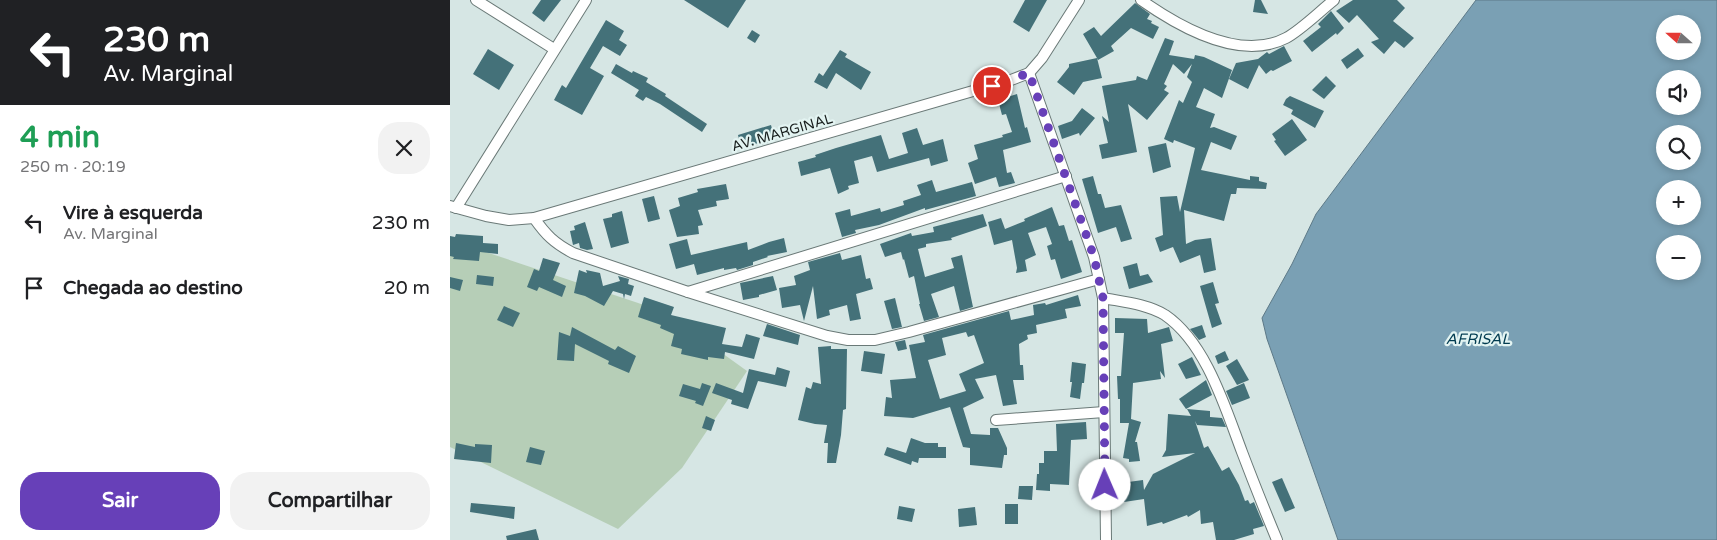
<!DOCTYPE html>
<html lang="pt">
<meta charset="utf-8">
<style>
:root{--surface:#fff;--page:#f2f2f2;--text:#202124;--muted:#757577;--accent:#6740b8}
body{margin:0;font-family:"Varela Round",sans-serif;background:var(--page);color:var(--text);height:100vh;display:flex;flex-direction:column;font-size:19px;white-space:nowrap}
*{box-sizing:border-box;margin:0}
p{font-size:16px;color:var(--muted)}
.icon{flex:none;width:28px;height:28px;fill:none;stroke:currentColor;stroke-width:2;stroke-linecap:round;stroke-linejoin:round}
.map{position:relative;flex:1;overflow:hidden}
.panel{display:flex;flex-direction:column;background:var(--surface);width:450px}
.panel>*{flex:none}
.hud{background:#202124;color:#fff;overflow:hidden}
.needle{width:32px;rotate:291deg}
.fabs{position:absolute;left:1206px;top:15px;display:grid;gap:10px}
.fabs a{display:grid;place-items:center;width:45px;height:45px;border-radius:50%;background:var(--surface);box-shadow:0 2px 8px #0003;font-size:25px}
.pin{position:absolute;display:grid;place-items:center;width:42px;height:42px;color:#fff;margin:-21px;border:2px solid #fff;border-radius:50%;box-shadow:0 1px 5px #0007}
.me{position:absolute;width:55px;margin:-28px;rotate:359deg;stroke-linejoin:round;filter:drop-shadow(0 0 4px #0008)}
.turn{display:flex;align-items:center;gap:18px;height:105px;padding:0 20px;font-size:22px}
.turn .icon{width:65px;height:65px;stroke-width:2.5}
.turn b{display:block;font-size:35px;line-height:42px}
.round{display:grid;place-items:center;flex:none;width:52px;height:52px;border-radius:20px;background:var(--page)}
.headline{display:flex;align-items:center;justify-content:space-between;height:85px;padding:0 20px}
h1{font-size:30px;font-weight:700;line-height:38px;color:#1e9e55}
.cta{display:flex;gap:10px;margin-top:auto;padding:10px 20px}
.cta a{flex:1;height:58px;border-radius:20px;background:var(--accent);color:#fff;font-size:20px;font-weight:700;line-height:58px;text-align:center}
.cta a+a{background:var(--page);color:var(--text)}
ul{padding:0;list-style:none}
li{display:flex;align-items:center;gap:15px;height:65px;padding:0 20px}
li div{flex:1}
li b{display:block;font-size:19px}
li em{font-style:normal}
main{display:flex;flex:1;min-height:0}
.map>svg:first-child{display:block}
</style>
<main>
<section class="panel">
<div class="hud">
<div class="turn"><svg class="icon" aria-label="left" viewBox="0 0 24 24"><path d="M17 20v-9H6M10 6l-5 5 5 5"/></svg><div><b>230 m</b>Av. Marginal</div></div>
</div>
<div class="headline"><div><h1>4 min</h1><p>250 m · 20:19</p></div><a class="round"><svg class="icon" aria-label="close" viewBox="0 0 24 24"><path d="M6 6l12 12M18 6L6 18"/></svg></a></div>
<ul>
<li><svg class="icon" aria-label="left" viewBox="0 0 24 24"><path d="M17 20v-9H6M10 6l-5 5 5 5"/></svg><div><b>Vire à esquerda</b><p>Av. Marginal</p></div><em>230 m</em></li>
<li><svg class="icon" aria-label="arrive" viewBox="0 0 24 24"><path d="M6 21V4h12l-3 4 3 4H6"/></svg><div><b>Chegada ao destino</b></div><em>20 m</em></li>
</ul>
<div class="cta"><a>Sair</a><a>Compartilhar</a></div>
</section>
<div class="map">
<svg width="1267" height="540" viewBox="0 0 1267 540">
<rect width="100%" height="100%" fill="#d6e6e4"/>
<path fill="#b6ceb7" d="M0,240L215,312L297,371L232,468L168,529L0,447Z"/>
<path fill="#7aa0b4" stroke="#5d7987" fill-rule="evenodd" d="M1026,0H1267V540H888L817,339L812,318L842,264L866,214ZM1215,24H1242V51H1215ZM1215,79H1242V106H1215ZM1215,134H1242V161H1215ZM1215,189H1242V216H1215ZM1215,244H1242V271H1215Z"/>
<g fill="#447179" fill-rule="evenodd">
<path d="M91,0H111L94,22L82,13Z"/>
<path d="M234,0H296L278,28Z"/>
<path d="M575,0H597L579,32L563,22Z"/>
<path d="M805,0H811L818,14L803,12Z"/>
<path d="M903,0H947L955,8L943,21L964,38L954,48L945,41L934,54L921,42L929,39L907,15L899,23L886,11Z"/>
<path d="M685,3L700,14L697,19L702,21L701,23L709,27L703,39L681,28L661,46L664,51L648,60L647,58L652,78L633,82L624,95L607,82L619,67V64L647,58L633,34L644,27L651,36Z"/>
<path d="M881,11L894,28L887,35L886,33L862,52L853,41L871,27L868,24Z"/>
<path d="M156,20L174,31L169,40L177,45L170,56L153,46L140,68L154,76L132,115L104,100L112,85L116,88Z"/>
<path d="M302,30L310,35L305,43L297,38Z"/>
<path d="M715,38L724,41L719,55L744,59L745,55L754,57L782,70L772,98L754,88L746,107L765,114L760,128L764,127L787,136L781,150L761,142L751,170L800,180V176L809,177V181L817,183L816,189L787,188L786,194H781L774,221L734,210L736,244L745,240L761,238L766,270L754,273L750,255L730,263L723,247L710,252L705,238L713,235L710,197L727,196L730,212L745,148L724,140L723,143L714,139L729,100L733,103L742,82L737,77L742,64L734,74L723,64L714,84L717,86L714,90L719,93L697,120L678,104L687,152L652,159L649,145L658,143L652,116L659,122L652,86L686,80L687,76L697,80Z"/>
<path d="M834,46L842,61L823,71L821,70L816,74L809,65L798,89L779,79L786,63L808,59L817,52L819,54Z"/>
<path d="M908,48L914,56L897,69L891,60Z"/>
<path d="M38,49L64,65L49,90L23,74Z"/>
<path d="M390,50L397,54L395,57L421,72L411,90L386,73L377,89L364,82L369,73L373,76Z"/>
<path d="M166,64L182,73L183,71L198,78L196,82L216,94L215,96L257,124L252,132L210,104L196,97L193,101L185,96L189,90L161,73Z"/>
<path d="M876,76L886,86L874,99L862,90Z"/>
<path d="M567,94L575,128L577,127L581,142L553,150L557,173L561,172L565,183L549,187L546,177L525,184L518,163L528,159L524,145L553,137L552,135L562,132L556,114L552,115L548,100Z"/>
<path d="M840,96L874,111L865,128L841,114L843,110L833,105L836,99Z"/>
<path d="M632,108L645,118L630,136L629,133L612,139L608,126L622,121Z"/>
<path d="M842,119L857,140L835,156L824,141L826,140L822,134Z"/>
<path d="M321,125L325,140L310,145L309,143L291,147L288,135Z"/>
<path d="M467,128L473,145L493,139L498,161L481,166L479,158L427,172L422,156L404,161L409,183L398,186L399,189L388,194L380,168L351,176L348,162L366,157L365,155L386,148L431,135L439,159L458,153L452,133Z"/>
<path d="M716,143L721,167L703,173L698,147Z"/>
<path d="M643,176L648,194H651L655,208L671,205L682,239L671,242L666,227L648,233L632,179Z"/>
<path d="M482,180L486,192L522,182L526,196L475,210V208L429,225L405,230L406,233L392,237L385,213L400,209L401,216L430,208L431,212L454,205L453,201L471,195L467,185Z"/>
<path d="M276,184L279,199L266,201L267,206L248,210L253,225L248,226L249,234L227,237L219,210L230,206L228,198L248,192L247,189Z"/>
<path d="M204,196L210,219L198,222L192,199Z"/>
<path d="M602,207L609,226L614,225L619,241L622,240L632,272L611,279L605,259L601,260L597,246L602,244L596,227L578,233L586,255L575,260L577,271L566,273L567,268L562,240L544,245L538,222L551,218L555,229L575,221L574,219Z"/>
<path d="M172,211L179,243L161,248L153,219L162,217V214Z"/>
<path d="M533,214L537,226L501,238L502,240L476,244V247L468,249L475,277L504,268L501,258L512,255L523,307L510,311L504,286L481,294L489,317L474,321L469,304H470L464,276L459,278L454,259L453,260L451,252L435,257L430,244L461,233L462,236L484,232L483,227Z"/>
<path d="M135,222L143,249L137,250L130,248L129,243L123,245L120,231L125,230L124,226Z"/>
<path d="M6,234L33,236V243L48,244V254L30,252L29,261L3,259L4,257L0,256V236L5,237Z"/>
<path d="M334,238L337,252L317,256L318,257L303,262V265L287,270L286,268L274,270V268L247,275L244,264L226,269L219,244L237,239L241,255L297,242L298,250L319,242Z"/>
<path d="M390,253L392,260L411,255L416,279L420,278L423,289L406,294L411,319L400,321L397,305L379,310L380,315L367,319L363,286L354,321L350,305L332,308L329,288L346,285L344,276L360,270L358,262Z"/>
<path d="M93,258L110,263L103,280L116,286L112,297L89,287L87,291L77,287L84,269L89,271Z"/>
<path d="M687,263L690,276L698,274L703,282L679,289L673,267Z"/>
<path d="M129,270L137,273L136,270L150,273L153,286L170,281L168,276L179,279L178,284L184,286L181,296L175,294L174,299L173,294L163,291L154,306L135,296L124,293Z"/>
<path d="M27,275L44,277L43,286L26,284Z"/>
<path d="M323,276L327,290L309,295V297L293,300L290,283Z"/>
<path d="M0,277L13,280L10,291L0,288Z"/>
<path d="M763,282L769,303L765,304L772,324L762,328L750,286Z"/>
<path d="M628,295L631,306L615,309L617,318L586,325L587,333L577,335L578,339L569,344L570,365H573L574,380H563L567,404L553,406L546,375L525,379L534,398L513,408L521,434L540,435V428H548L557,448V455H554L552,468L520,465V448L513,447L500,407L463,418L434,416L436,397L442,398L440,380L466,378L459,345L475,342L473,335L559,311L561,320L584,315L583,305L595,303L596,305ZM516,332L518,337L524,335L534,363L509,374L516,391L490,399L478,360L496,355L492,338Z"/>
<path d="M194,297L224,307L221,315L276,328L272,344L292,347L296,334L310,338L304,359L275,352L274,359L258,357V360L231,354L232,349L221,346L224,334L210,328L211,325L188,317Z"/>
<path d="M445,298L452,327L442,329L434,301Z"/>
<path d="M54,306L70,313L63,327L47,320Z"/>
<path d="M665,318L697,319L698,333L719,327L723,341L711,344L715,378L710,371L711,379L683,383L681,419L691,422L685,442H687L690,461L679,462V459L673,458L679,423H670V399H668L667,376H671L674,333H665Z"/>
<path d="M317,324L350,335L348,345L313,336Z"/>
<path d="M752,325L756,337L749,340L740,329Z"/>
<path d="M122,327L165,350L168,346L186,356L179,373L158,364L159,361L125,344L124,361L107,360L109,332L120,336Z"/>
<path d="M455,340L457,349L448,351L445,342Z"/>
<path d="M381,346V349H397L396,409L393,410L391,435L386,463H377L378,443H374L377,425L365,424L348,420L356,387L361,389L363,382L371,384L368,347Z"/>
<path d="M414,351L435,354L432,374L411,371Z"/>
<path d="M775,351L779,360L768,364L765,356Z"/>
<path d="M742,357L751,375L736,379L728,364Z"/>
<path d="M787,359L799,380L787,385L776,366Z"/>
<path d="M622,362L636,364L634,383H632L630,399L620,397L622,382H620Z"/>
<path d="M327,367L340,371L336,387L308,381L298,409L281,404L282,400L262,393L266,383L293,393L299,369L325,375Z"/>
<path d="M756,380L762,395L736,409L729,399Z"/>
<path d="M252,383L261,386L253,406L245,403L246,401L229,396L233,384L250,389Z"/>
<path d="M794,383L800,398L782,405L776,391Z"/>
<path d="M737,409L760,411V417L772,418L776,427L747,425L745,421L754,448L758,446L772,471L779,467L789,485L795,501L798,500L800,504L804,502L814,526L803,529L804,534L784,540H766L763,522L751,524L750,510L738,517L737,515L713,524L712,522L697,526L694,499L674,502L671,483L693,480L694,490L703,474L745,453L712,457L716,450L718,414L741,416Z"/>
<path d="M256,416L265,420L261,431L252,428Z"/>
<path d="M636,422L637,439L621,440L619,485L600,484V491L586,490L587,474H589V463H594V451H607L606,424Z"/>
<path d="M461,438L475,443H488V447H496V458H469L468,463L462,461L461,465L434,455L437,447L456,453Z"/>
<path d="M6,443L25,447V444L42,445L41,463L4,459Z"/>
<path d="M80,447L95,451L91,465L76,462Z"/>
<path d="M832,478L845,508L835,512L822,482Z"/>
<path d="M569,486H583L582,500L568,499Z"/>
<path d="M21,503L65,507L64,519L20,512Z"/>
<rect x="555" y="504" width="13" height="20"/>
<path d="M449,506L465,509L462,522L447,519Z"/>
<path d="M525,507L527,525L509,527L508,509Z"/>
<path d="M86,529L89,540H57L56,536Z"/>
</g>
<g fill="none" stroke-linecap="round" stroke-linejoin="round">
<g stroke="#6a7977" stroke-width="12">
<g id="street">
<path d="M26,0L104,49"/>
<path d="M691,0C728,26 790,62 836,38C851,30 870,11 884,0"/>
<path d="M579,73L644,257L653,298L656,540"/>
<path d="M0,206L36,216L59,220L84,218L561,80L579,73L592,58L629,0"/>
<path d="M6,208L136,0"/>
<path d="M84,218C96,235 104,243 123,253L238,292L377,336L398,340H425L459,332L649,279"/>
<path d="M238,292L616,176"/>
<path d="M653,298C674,302 697,304 715,315C756,343 775,407 792,452C803,481 815,511 827,540"/>
<path d="M546,420L654,412"/>
</g>
</g>
<use href="#street" stroke="#fff" stroke-width="10"/>
</g>
<g fill="none" stroke-linecap="round" stroke-linejoin="round">
<path stroke="#6740b8" stroke-width="9" stroke-dasharray="0 16.2" d="M542,86L579,73L644,257L653,298L655,485"/>
</g>
<g text-anchor="middle" stroke-width="4.5" stroke-linejoin="round" paint-order="stroke">
<g font-size="14" fill="#181e1d" stroke="#e3f4f2">
<text transform="translate(332 132) rotate(-16)" y="5">AV. MARGINAL</text>
</g>
<g font-size="15" font-style="italic" fill="#013b50" stroke="#e3f4f2">
<text x="1028" y="344">AFRISAL</text>
</g>
</g>
</svg>
<div class="fabs">
<a><svg class="needle" viewBox="-14 -14 28 28"><path d="M0-13l5 13h-10z" fill="#e53935"/><path d="M0 13l5-13h-10z" fill="#757577"/></svg></a>
<a><svg class="icon" aria-label="sound" viewBox="0 0 24 24"><path d="M4 9h4l5-4v14l-5-4H4zM17 9q2 3 0 6"/></svg></a>
<a><svg class="icon" aria-label="search" viewBox="0 0 24 24"><circle cx="10" cy="10" r="6"/><path d="M15 15l6 6"/></svg></a>
<a>+</a>
<a>−</a>
</div>
<div class="pin" style="left:542px;top:86px;background:#d93025"><svg class="icon" aria-label="arrive" viewBox="0 0 24 24"><path d="M6 21V4h12l-3 4 3 4H6"/></svg></div>
<svg class="me" style="left:655px;top:485px" viewBox="-20 -20 40 40"><circle r="19" fill="#fff"/><path d="M0-13L10 11 0 6-10 11z" fill="#6740b8"/></svg>
</div>
</main>
